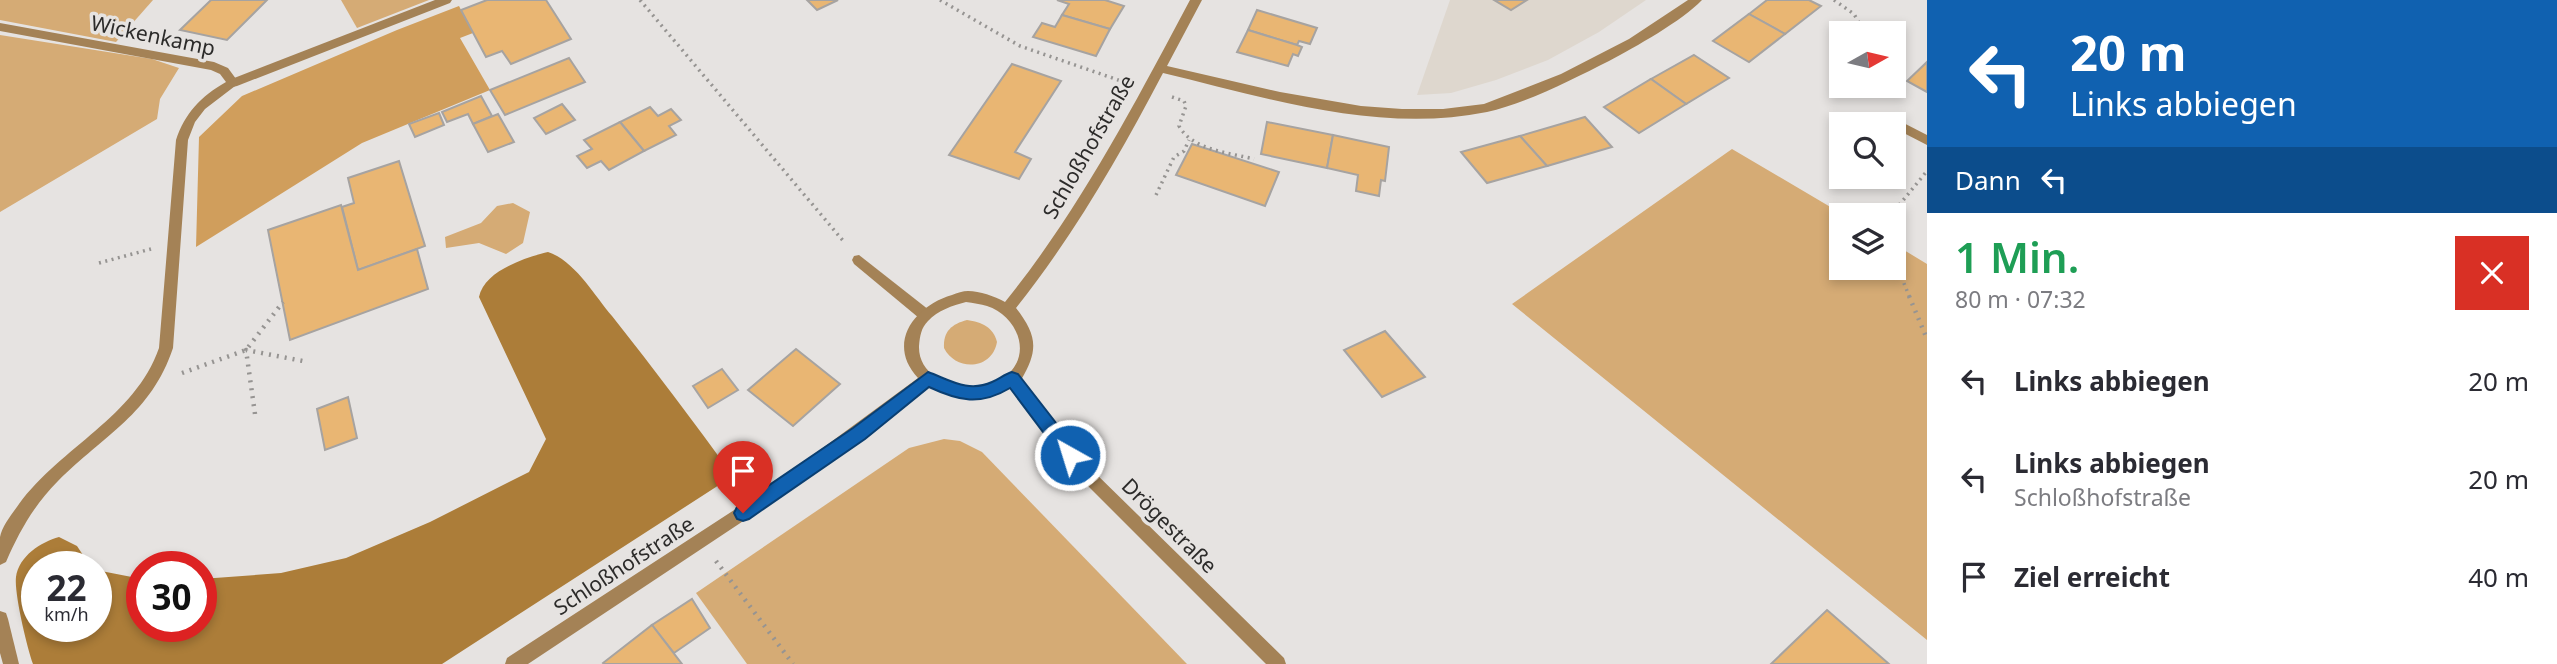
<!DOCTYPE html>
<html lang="de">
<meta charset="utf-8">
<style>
:root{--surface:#fff;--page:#f7f7f7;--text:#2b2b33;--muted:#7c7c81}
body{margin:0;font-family:"Noto Sans",sans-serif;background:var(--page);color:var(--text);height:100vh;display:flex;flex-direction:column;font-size:26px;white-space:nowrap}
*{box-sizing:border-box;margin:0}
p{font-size:23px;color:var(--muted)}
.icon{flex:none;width:38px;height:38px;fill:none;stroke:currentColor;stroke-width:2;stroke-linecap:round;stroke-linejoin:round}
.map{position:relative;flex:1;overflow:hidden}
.sheet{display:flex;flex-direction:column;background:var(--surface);width:630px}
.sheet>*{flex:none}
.guide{background:#1061b0;color:#fff;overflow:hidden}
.needle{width:46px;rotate:82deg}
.tools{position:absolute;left:1829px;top:21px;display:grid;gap:14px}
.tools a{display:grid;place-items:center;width:77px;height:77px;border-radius:0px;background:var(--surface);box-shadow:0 4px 10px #0003;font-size:35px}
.speed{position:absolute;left:21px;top:551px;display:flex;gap:14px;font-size:35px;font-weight:700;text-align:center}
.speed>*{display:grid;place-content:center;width:91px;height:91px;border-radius:50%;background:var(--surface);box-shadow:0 4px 10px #0003;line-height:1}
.speed small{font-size:18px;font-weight:400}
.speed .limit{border:10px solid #d22;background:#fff;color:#111}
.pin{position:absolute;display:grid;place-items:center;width:60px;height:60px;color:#fff;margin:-72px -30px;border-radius:50% 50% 50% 0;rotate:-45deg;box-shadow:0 0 7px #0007}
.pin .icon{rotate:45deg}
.me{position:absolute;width:77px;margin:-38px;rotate:321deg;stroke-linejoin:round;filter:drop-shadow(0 0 5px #0008)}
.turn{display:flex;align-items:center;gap:24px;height:147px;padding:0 28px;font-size:32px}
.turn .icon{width:91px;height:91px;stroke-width:2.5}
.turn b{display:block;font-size:49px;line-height:60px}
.then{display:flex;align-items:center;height:66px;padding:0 28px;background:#0003;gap:14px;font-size:26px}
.round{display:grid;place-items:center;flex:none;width:74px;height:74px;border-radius:0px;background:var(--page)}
.summary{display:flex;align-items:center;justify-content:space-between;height:119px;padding:0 28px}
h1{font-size:42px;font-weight:600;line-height:52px;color:#1e9e55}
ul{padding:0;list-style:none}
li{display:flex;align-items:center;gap:21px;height:98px;padding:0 28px}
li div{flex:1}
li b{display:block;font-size:26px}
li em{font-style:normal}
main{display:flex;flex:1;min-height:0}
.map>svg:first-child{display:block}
</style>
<main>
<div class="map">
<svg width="1927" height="664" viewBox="0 0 1927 664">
<rect width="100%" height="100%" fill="#e6e3e1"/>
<path fill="#ded7ce" d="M1450,0H1646L1599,32L1548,60L1496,80L1451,93L1417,95Z"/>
<g fill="#d5ab75">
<path d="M0,0H153L116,42L0,20Z"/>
<path d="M341,0H429L357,28Z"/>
<path d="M0,35L152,59L179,68L160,99L157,119L0,212Z"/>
<path d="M1732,149L1844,215H1841V268H1894V244L1927,264V640L1512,304Z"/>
<path d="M513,203L530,212L523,243L506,254L479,243L446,248L445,237L481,223L497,206Z"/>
<path d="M967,320C982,322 993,327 997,342C992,370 956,372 944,348C943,331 952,324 967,320Z"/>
<path d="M944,439L960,441L982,452L1187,664H747L696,593L909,448Z"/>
</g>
<path fill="#d09e5c" d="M459,6L473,33L460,38L490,90L362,143L196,247L199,137L242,96L397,30Z"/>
<path fill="#ac7d39" d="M548,252C575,261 594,295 612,316C654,369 694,422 733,476L442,664H33C27,647 14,593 16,577C19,556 41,542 59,537L77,546L91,567H37V626H96V570L142,579V626H201V579L281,573L346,558L430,522L529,472L546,439L479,297C484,271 524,258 548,252Z"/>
<g fill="#e9b673" stroke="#a6a3a1" stroke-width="2">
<path d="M211,0H267L227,40L180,30Z"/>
<path d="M487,0H546L571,39L511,64L502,51L486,57L461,10Z"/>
<path d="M807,0H838L817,10Z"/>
<path d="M1057,0H1105L1124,6L1110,29L1062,15L1069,4Z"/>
<path d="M1494,0H1527L1511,10Z"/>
<path d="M1767,0H1809L1821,6L1785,34L1749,14Z"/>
<path d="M1257,10L1317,28L1310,44L1299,41L1297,45L1248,30Z"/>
<path d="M1749,14L1785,34L1749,62L1713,41Z"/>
<path d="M1062,15L1110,29L1096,56L1033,37L1042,23L1055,27Z"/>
<path d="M1248,30L1297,45L1302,47L1298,56L1293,54L1288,66L1237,52Z"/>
<path d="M1694,55L1729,78L1686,104L1651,79Z"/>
<path d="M569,58L585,82L505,115L490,90Z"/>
<path d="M1927,62V92L1907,81Z"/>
<path d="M1012,64L1061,81L1015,152L1031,159L1019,179L949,155Z"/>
<path d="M1651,79L1686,104L1639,133L1604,107Z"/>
<path d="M481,96L492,116L473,124L468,114L447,122L442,112Z"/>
<path d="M562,104L575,120L546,134L534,118Z"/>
<path d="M650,107L658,116L671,109L681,120L669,126L676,135L644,151L620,122Z"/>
<path d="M439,113L444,125L415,137L409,124Z"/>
<path d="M498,114L514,142L488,152L473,124Z"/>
<path d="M1585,117L1612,147L1547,166L1520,136Z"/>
<path d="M620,122L644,151L609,170L601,161L587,168L577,156L592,149L584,140Z"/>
<path d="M1267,122L1333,135L1327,168L1261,154Z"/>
<path d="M1333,135L1389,147L1385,181L1381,180L1379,196L1356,191L1358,175L1327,168Z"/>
<path d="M1520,136L1547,166L1487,183L1461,152Z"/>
<path d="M1192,144L1279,172L1265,206L1176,175Z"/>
<path d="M399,161L425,246L358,270L342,207L354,203L348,178Z"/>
<path d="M341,205L358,270L417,249L428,289L290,340L268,230Z"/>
<path d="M1385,331L1425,377L1382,397L1344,350Z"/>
<path d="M796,349L840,384L793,426L748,390Z"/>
<path d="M722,369L738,390L708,408L693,386Z"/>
<path d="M348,397L357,438L325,450L317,409Z"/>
<path d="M692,599L710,628L674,653L652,625Z"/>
<path d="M1827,610L1889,664H1771Z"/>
<path d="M652,625L682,664H604L603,663Z"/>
</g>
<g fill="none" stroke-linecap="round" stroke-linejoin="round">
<g stroke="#969492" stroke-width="3.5" stroke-dasharray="2 4.5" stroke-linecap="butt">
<path d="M640,0L845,243"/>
<path d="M940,0L1020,46L1127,83"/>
<path d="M1834,0L1854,14L1862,28L1870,33"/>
<path d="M1878,86L1882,98"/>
<path d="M1172,97L1184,101L1186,106L1179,126C1192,150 1230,153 1254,159"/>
<path d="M1156,195L1174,157L1184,151L1189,140"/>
<path d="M1891,215L1927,171"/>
<path d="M1894,259L1910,298"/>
<path d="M99,263L151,249"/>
</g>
<g stroke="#969492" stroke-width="4.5" stroke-dasharray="2 6" stroke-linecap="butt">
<path d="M1909,296L1927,339"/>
<path d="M182,373L246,350L283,302"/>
<path d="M255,414L246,350L303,361"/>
<path d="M716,561L793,664"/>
</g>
<g fill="#a48256" fill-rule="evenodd">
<path d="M0,23L214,62L228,68L239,83L205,109L195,122L188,140L173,348C151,414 104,435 58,481C34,505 19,532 6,562L0,565C0,556 0,545 0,537C2,526 12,514 19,504C61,447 135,417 159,348L176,140C185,113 201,96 226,82L220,74L211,70L0,31Z"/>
<path d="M859,255L929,310L931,314L929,318H919L854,264L852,260L854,256Z"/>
<path d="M0,611L6,613L8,619L19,664H3L0,653Z"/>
</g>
<g fill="#a48256" fill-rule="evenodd">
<path d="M435,0H452L450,3L237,86L233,87L227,83L229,80Z"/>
<path d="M1190,0H1202L1167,66L1280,92L1361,106L1402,109H1443L1484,104L1561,74L1629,39L1688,0H1702C1682,21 1635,47 1609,61C1573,79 1525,104 1487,112C1379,134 1267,98 1163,73C1120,155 1074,235 1016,308C1037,335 1039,350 1021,380L1088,466L1284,658L1286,664H1266L1078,476L1010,388C985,405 954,399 928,387L781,496L528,664H505L507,658L771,486L918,378C886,344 914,306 952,295C957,293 963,291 968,291C980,291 994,296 1005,302C1080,209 1134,105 1190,0ZM966,302C973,303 981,304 987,306C1013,314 1031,347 1012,370C1005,379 994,382 983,385C957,391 918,378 919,346C920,336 921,328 928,321C938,310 952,306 966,302Z"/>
<path d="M1888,115L1927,135V145L1894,128V124L1884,122L1882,119L1884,116Z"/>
</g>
</g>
<path fill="#1061b0" stroke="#0a3f72" stroke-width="2" d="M928,372C950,380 968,393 992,382C999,379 1005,374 1012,372L1018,374L1077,450L1079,455L1077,460L1070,463L1064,460L1010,388C980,406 959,401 929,387L865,439L749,519L743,521L737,519L734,513L737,507L853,428Z"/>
<g text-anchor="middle" stroke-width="7" stroke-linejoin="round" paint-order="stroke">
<g font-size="21" fill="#2c2b2a" stroke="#e6e3e1">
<text transform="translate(153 36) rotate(12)" y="7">Wickenkamp</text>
<text transform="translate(1089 147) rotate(-60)" y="7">Schloßhofstraße</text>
<text transform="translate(1169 526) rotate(45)" y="7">Drögestraße</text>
<text transform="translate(624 566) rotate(-33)" y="7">Schloßhofstraße</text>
</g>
</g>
</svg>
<div class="tools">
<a><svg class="needle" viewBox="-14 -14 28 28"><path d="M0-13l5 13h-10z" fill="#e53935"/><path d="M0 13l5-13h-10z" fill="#7c7c81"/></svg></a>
<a><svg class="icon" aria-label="search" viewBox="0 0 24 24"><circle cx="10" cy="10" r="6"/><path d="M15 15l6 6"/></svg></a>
<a><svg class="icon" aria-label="layers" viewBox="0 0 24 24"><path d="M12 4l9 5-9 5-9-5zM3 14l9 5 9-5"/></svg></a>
</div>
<div class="speed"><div>22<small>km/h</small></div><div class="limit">30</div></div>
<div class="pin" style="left:743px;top:513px;background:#d93025"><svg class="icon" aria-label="arrive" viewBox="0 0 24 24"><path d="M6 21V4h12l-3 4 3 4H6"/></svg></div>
<svg class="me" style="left:1070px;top:455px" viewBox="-20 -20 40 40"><circle r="17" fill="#1061b0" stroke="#fff" stroke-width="3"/><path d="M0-11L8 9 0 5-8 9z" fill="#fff"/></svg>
</div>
<section class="sheet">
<div class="guide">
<div class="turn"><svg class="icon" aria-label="left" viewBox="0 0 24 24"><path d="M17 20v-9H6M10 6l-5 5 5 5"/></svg><div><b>20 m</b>Links abbiegen</div></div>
<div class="then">Dann<svg class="icon" aria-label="left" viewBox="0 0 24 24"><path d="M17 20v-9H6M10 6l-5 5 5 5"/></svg></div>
</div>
<div class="summary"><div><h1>1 Min.</h1><p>80 m · 07:32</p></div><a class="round" style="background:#d93025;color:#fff"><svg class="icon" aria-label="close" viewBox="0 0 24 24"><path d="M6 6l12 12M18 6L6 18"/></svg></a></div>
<ul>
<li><svg class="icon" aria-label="left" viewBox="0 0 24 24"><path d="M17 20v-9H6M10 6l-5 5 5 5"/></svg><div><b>Links abbiegen</b></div><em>20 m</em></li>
<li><svg class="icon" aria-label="left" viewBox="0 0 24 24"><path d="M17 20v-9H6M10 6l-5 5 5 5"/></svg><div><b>Links abbiegen</b><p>Schloßhofstraße</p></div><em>20 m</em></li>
<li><svg class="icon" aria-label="arrive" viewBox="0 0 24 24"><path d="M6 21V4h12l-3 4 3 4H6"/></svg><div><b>Ziel erreicht</b></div><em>40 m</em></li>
</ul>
</section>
</main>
